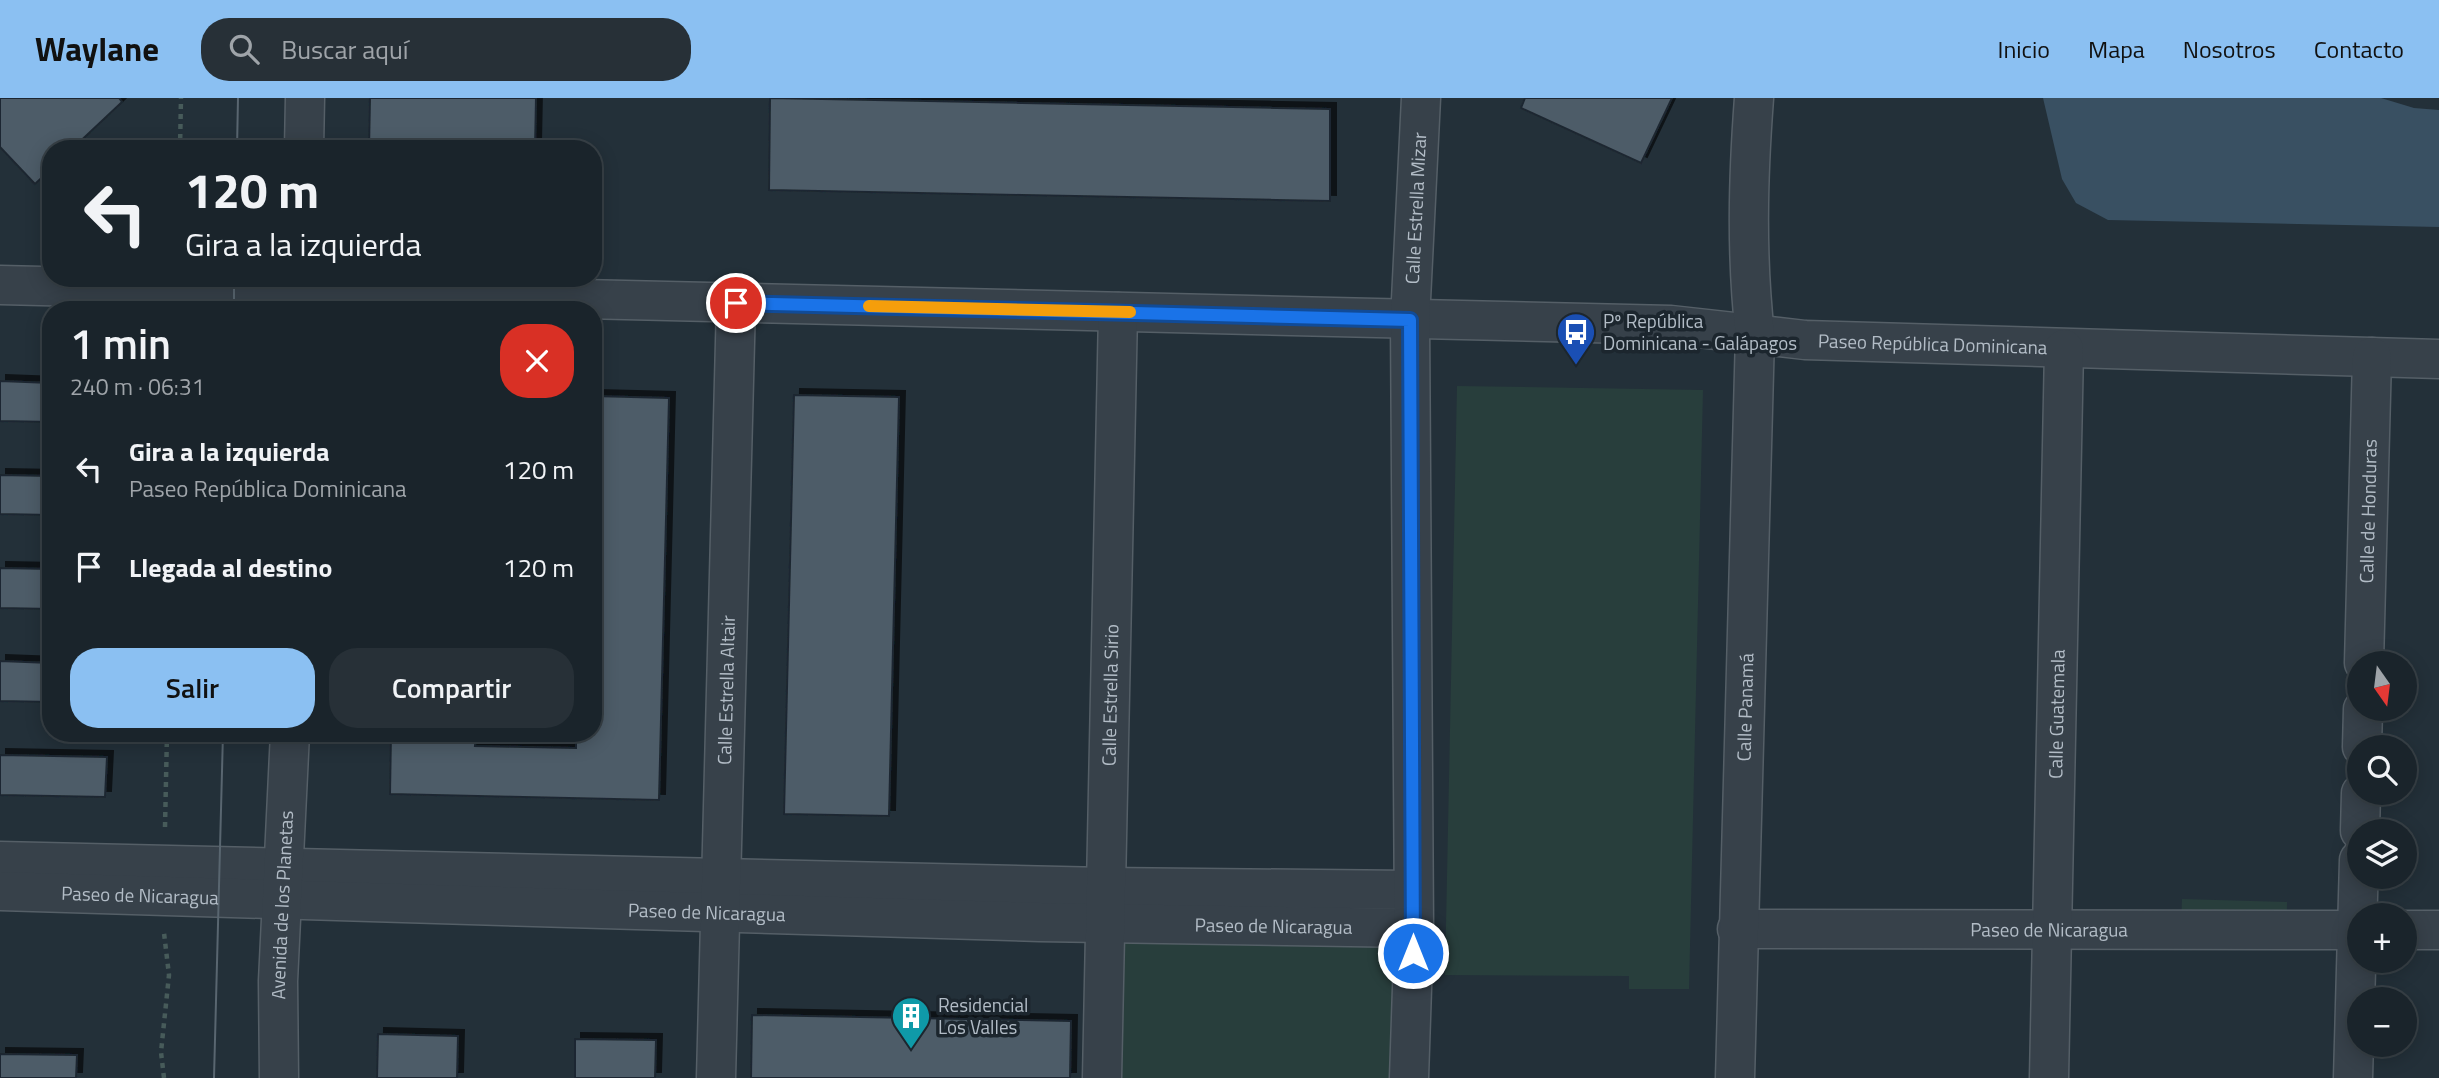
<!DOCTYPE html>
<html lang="es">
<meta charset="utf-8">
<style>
:root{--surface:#1a242b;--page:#273037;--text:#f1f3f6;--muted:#9fa4a9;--line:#384147;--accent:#8bc0f2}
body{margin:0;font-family:"Titillium Web",sans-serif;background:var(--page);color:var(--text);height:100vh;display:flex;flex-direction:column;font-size:26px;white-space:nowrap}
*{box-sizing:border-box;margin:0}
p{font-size:23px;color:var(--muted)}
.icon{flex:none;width:38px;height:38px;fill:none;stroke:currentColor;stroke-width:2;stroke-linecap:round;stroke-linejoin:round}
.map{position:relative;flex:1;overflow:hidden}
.sheet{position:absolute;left:42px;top:203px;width:560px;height:441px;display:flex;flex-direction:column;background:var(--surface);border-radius:28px;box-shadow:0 4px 18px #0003,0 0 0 2px var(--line)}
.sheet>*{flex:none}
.hud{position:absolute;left:42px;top:42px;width:560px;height:147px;border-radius:28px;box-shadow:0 4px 18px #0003,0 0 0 2px var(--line);background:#1a242b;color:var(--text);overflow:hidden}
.needle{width:46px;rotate:166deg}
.buttons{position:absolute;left:2347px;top:553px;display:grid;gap:14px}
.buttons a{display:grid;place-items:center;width:70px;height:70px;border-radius:50%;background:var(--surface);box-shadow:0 4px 18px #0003,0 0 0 2px var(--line);font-size:35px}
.pin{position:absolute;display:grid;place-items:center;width:60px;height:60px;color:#fff;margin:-30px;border:4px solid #fff;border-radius:50%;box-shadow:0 2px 7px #0007}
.me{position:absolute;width:77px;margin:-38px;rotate:0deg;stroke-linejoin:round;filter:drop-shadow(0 0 5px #0008)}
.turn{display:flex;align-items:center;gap:24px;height:147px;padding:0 28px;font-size:32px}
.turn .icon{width:91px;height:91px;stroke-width:2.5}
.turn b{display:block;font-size:49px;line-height:60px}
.round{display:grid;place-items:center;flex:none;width:74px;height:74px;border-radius:28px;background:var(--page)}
.overview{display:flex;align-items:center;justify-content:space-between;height:119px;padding:0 28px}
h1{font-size:42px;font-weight:600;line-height:52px}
.action{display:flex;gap:14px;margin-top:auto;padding:14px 28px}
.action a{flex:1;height:80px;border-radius:28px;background:var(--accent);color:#111;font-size:28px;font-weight:600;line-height:80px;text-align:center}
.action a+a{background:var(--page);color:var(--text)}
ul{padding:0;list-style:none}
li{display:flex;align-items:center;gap:21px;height:98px;padding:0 28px}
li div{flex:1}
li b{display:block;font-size:26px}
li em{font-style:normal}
header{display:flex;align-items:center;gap:42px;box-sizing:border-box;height:98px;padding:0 35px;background:var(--accent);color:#111}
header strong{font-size:33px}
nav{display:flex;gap:38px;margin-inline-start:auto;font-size:24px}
.search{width:490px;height:63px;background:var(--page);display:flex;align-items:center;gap:18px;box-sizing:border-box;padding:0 24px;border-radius:28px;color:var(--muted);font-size:26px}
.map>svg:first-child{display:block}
</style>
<header>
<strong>Waylane</strong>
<div class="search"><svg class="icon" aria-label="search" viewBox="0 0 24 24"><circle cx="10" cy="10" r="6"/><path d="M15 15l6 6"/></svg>Buscar aquí</div>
<nav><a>Inicio</a><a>Mapa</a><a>Nosotros</a><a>Contacto</a></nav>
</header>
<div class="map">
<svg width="2439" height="980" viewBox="0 0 2439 980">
<defs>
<filter id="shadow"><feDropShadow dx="6" dy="-6" stdDeviation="0" flood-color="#0009"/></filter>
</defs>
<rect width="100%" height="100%" fill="#233039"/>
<g fill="#283e3c">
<path d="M1457,288L1703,292L1689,891H1629V878L1445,877Z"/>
<path d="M2182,801L2287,804L2286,851H2180Z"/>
<path d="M1108,818L1395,826L1392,980H1105Z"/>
</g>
<path fill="#395062" d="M2043,0H2381L2414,10L2439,12V129L2108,122L2076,105L2062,81Z"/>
<g fill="#4e5c68" stroke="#1e2830" stroke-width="2" filter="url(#shadow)">
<path d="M0,0H119L122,4L72,51H51V71L35,86L0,49Z"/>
<path d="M370,0H536L535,51H369Z"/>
<path d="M770,0L1330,11V103L769,92Z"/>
<path d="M1525,0H1672L1641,65L1521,10Z"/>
<path d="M0,283L51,285V324L0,323Z"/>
<path d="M794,297L899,299L889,718L784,716Z"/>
<path d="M593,298L669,300L659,702L390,696L391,635H476L475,648L576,650V635H593Z"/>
<path d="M0,377L51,378V417L0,416Z"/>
<path d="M0,470L51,471V511L0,510Z"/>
<path d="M0,563L51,565V604L0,603Z"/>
<path d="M0,657L107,659L105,699L0,697Z"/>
<path d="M752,917L1071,923L1070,980H751Z"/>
<path d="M378,936L458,938L457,980H377Z"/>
<path d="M575,941L656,942L655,980H575Z"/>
<path d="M0,956L77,957L76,980H0Z"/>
</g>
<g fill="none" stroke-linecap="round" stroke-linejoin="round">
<g stroke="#555f67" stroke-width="41">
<g id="minor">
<path d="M304,51L305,0"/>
<path id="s1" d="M0,187L1671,227L1805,242L2439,261"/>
<path id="s2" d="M2364,565L2372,259"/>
<path d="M2362,649L2363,611"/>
<path d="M2360,733L2361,695"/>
<path d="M0,763L1105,789L1412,792"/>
<path id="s3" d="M0,793L1040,824L1414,830"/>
<path id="s4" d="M1737,831L2359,832"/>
<path d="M2404,832H2439"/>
<path id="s5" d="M279,980L278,883L290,635"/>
<path id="s6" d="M716,980L736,205"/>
<path id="s7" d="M1102,980L1118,214"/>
<path id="s8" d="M1409,980L1414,830L1410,222L1421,0"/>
<path id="s9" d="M1735,980L1755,237C1746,157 1748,80 1754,0"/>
<path id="s10" d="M2049,980L2064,251"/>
<path d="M2353,980L2359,762"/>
</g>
</g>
<g stroke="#475b5a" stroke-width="4.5" stroke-dasharray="5 5" stroke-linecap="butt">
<path d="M180,51L181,0"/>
<path d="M165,729L167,635"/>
<path d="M164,980L161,954L169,877L164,835"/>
</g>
<use href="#minor" stroke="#37414a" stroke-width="38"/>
<g stroke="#596670" stroke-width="2">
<path d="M237,51L238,0"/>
<path d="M234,212V180"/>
<path d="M214,980L223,635"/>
</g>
</g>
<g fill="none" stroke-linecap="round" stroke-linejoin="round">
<g stroke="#114b97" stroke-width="18">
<path id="route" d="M736,205L1410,222L1413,855"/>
</g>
<use href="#route" stroke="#1a73e8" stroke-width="12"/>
<path stroke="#f59e0b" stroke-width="12" d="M869,208L1130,214"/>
</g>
<defs>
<g id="bus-pin" transform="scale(2.0125)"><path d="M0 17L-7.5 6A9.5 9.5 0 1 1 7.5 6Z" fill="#1a4fb4" stroke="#1c262e"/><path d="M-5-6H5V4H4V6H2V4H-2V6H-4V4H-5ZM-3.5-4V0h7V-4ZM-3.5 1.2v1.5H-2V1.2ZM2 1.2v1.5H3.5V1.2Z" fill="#fff"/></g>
<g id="building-pin" transform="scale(2.0125)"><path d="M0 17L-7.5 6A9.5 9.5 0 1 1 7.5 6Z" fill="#0f9aa8" stroke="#1c262e"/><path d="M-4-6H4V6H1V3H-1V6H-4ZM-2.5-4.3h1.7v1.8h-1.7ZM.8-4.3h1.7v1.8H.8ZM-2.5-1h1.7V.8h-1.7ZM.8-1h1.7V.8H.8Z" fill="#fff"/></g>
</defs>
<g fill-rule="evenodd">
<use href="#bus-pin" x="1576" y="234"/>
<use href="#building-pin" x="911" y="918"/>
</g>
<g text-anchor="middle" stroke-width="7" stroke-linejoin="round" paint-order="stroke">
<g font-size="19" fill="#b2bcc6" stroke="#1c262e">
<text dy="7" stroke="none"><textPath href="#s8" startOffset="870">Calle Estrella Mizar</textPath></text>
<text dy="7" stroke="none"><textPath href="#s1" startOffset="1934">Paseo República Dominicana</textPath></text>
<text dy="7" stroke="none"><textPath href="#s2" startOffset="152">Calle de Honduras</textPath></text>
<text dy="7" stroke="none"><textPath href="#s6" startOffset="388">Calle Estrella Altair</textPath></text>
<text dy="7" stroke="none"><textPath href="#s7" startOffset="383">Calle Estrella Sirio</textPath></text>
<text dy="7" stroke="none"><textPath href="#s9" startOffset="371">Calle Panamá</textPath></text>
<text dy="7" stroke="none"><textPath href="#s10" startOffset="364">Calle Guatemala</textPath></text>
<text dy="7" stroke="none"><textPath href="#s3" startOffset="140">Paseo de Nicaragua</textPath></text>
<text dy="7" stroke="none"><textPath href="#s5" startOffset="173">Avenida de los Planetas</textPath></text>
<text dy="7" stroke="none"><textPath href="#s3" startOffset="707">Paseo de Nicaragua</textPath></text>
<text dy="7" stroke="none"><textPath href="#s3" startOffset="1274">Paseo de Nicaragua</textPath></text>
<text dy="7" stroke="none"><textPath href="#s4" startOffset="312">Paseo de Nicaragua</textPath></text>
</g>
<g font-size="19" fill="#b2bcc6" stroke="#1c262e" text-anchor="start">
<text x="1603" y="230">Pº República<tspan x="1603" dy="22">Dominicana - Galápagos</tspan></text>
<text x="938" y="914">Residencial<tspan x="938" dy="22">Los Valles</tspan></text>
</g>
</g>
</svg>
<div class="buttons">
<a><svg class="needle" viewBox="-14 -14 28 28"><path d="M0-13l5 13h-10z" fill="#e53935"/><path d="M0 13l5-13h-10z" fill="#9fa4a9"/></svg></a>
<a><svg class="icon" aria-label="search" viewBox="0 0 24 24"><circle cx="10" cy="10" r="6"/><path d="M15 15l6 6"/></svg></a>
<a><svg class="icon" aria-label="layers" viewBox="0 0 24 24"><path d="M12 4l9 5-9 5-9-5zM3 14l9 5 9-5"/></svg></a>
<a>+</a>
<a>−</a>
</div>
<div class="pin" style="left:736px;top:205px;background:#d93025"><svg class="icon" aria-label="arrive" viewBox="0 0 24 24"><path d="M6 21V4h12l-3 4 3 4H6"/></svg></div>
<svg class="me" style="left:1413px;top:855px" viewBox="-20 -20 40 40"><circle r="17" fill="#1a73e8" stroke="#fff" stroke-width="3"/><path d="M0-11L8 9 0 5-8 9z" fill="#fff"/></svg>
<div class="hud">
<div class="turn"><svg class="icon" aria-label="left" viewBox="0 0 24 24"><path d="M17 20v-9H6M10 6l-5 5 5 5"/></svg><div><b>120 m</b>Gira a la izquierda</div></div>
</div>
<section class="sheet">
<div class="overview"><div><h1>1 min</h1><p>240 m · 06:31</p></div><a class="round" style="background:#d93025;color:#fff"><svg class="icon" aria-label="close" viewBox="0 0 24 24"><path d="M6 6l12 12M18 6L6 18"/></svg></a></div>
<ul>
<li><svg class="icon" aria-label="left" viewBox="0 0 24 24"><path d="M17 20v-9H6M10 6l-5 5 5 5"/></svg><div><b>Gira a la izquierda</b><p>Paseo República Dominicana</p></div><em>120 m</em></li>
<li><svg class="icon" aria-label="arrive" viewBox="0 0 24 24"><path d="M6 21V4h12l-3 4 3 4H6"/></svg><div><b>Llegada al destino</b></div><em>120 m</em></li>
</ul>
<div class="action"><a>Salir</a><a>Compartir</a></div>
</section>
</div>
